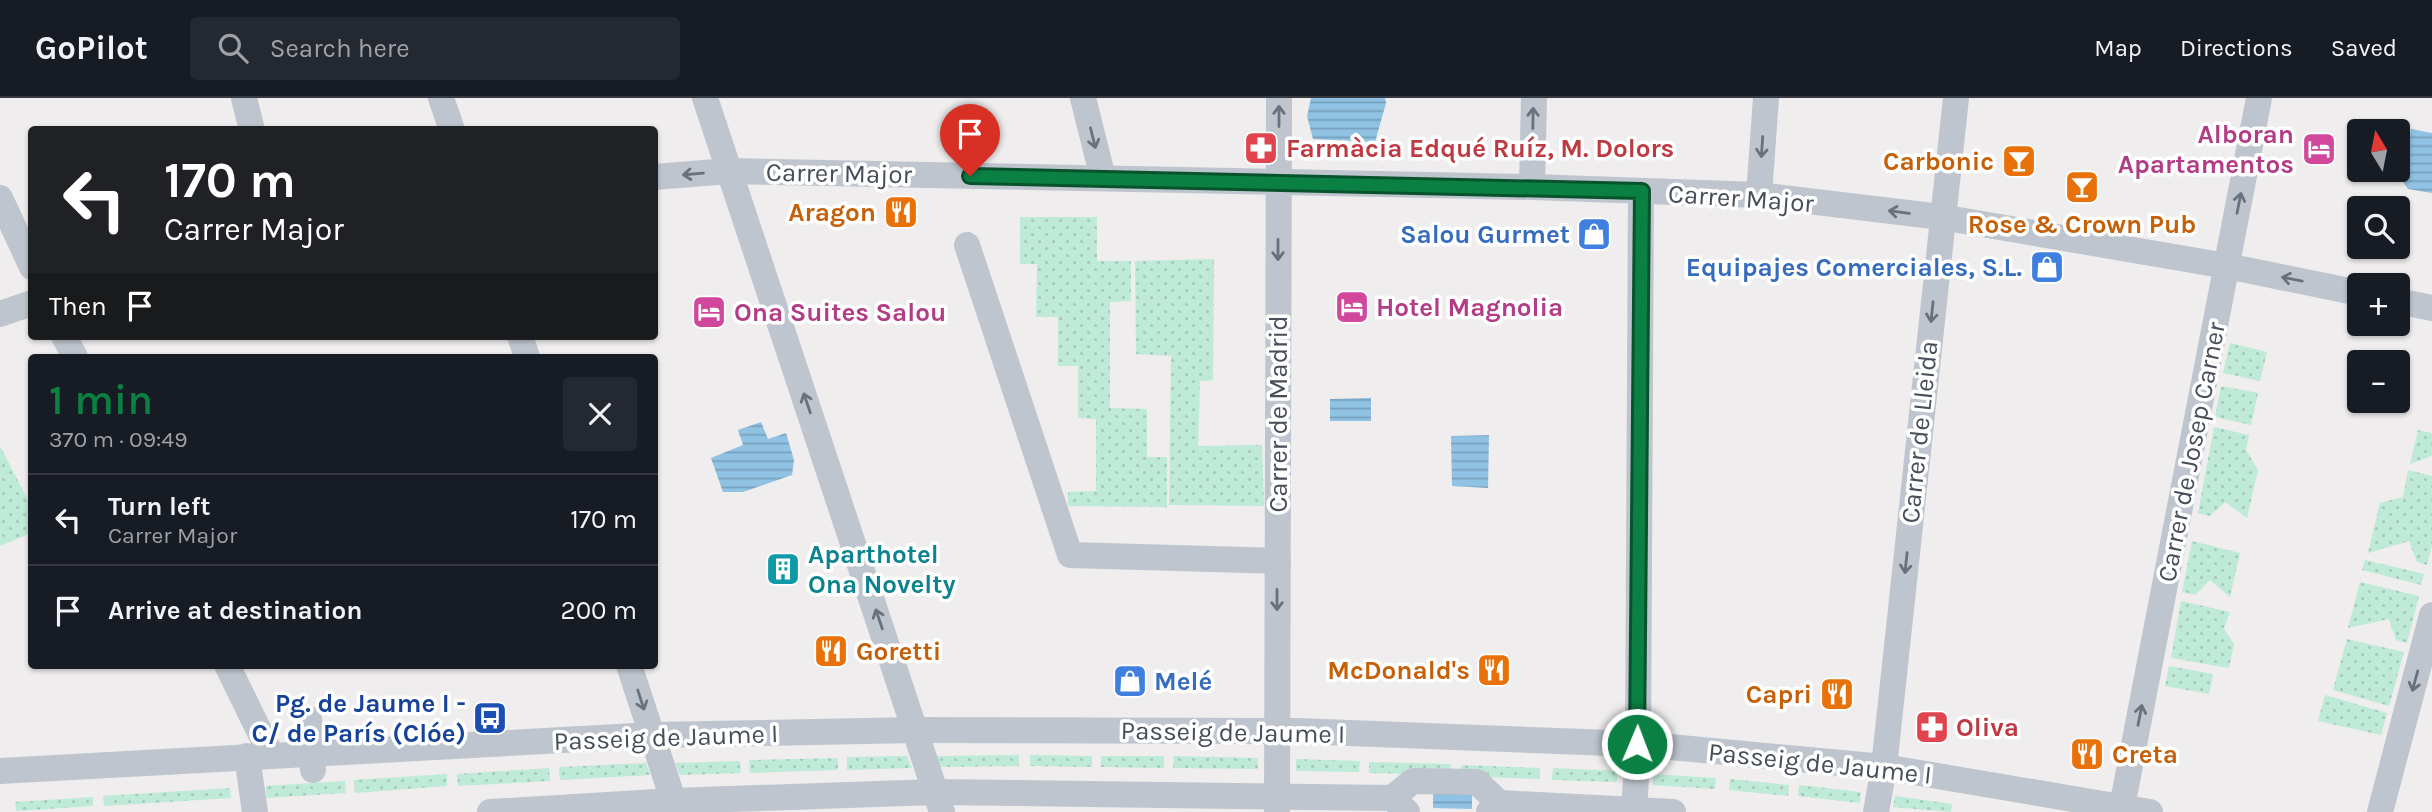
<!DOCTYPE html>
<meta charset="utf-8">
<style>
:root{--surface:#171b24;--page:#242831;--text:#f1f3f6;--muted:#9ea1a6;--line:#363941;--accent:#0b8043}
body{margin:0;font-family:Karla,sans-serif;background:var(--page);color:var(--text);height:100vh;display:flex;flex-direction:column;font-size:26px;white-space:nowrap}
*{box-sizing:border-box;margin:0}
p{font-size:23px;color:var(--muted)}
.icon{flex:none;width:38px;height:38px;fill:none;stroke:currentColor;stroke-width:2;stroke-linecap:round;stroke-linejoin:round}
.map{position:relative;flex:1;overflow:hidden}
.drawer{position:absolute;left:28px;top:256px;width:630px;height:315px;display:flex;flex-direction:column;background:var(--surface);border-radius:7px;box-shadow:0 2px 5px #0004}
.drawer>*{flex:none}
.hud{position:absolute;left:28px;top:28px;width:630px;height:214px;border-radius:7px;box-shadow:0 2px 5px #0004;background:#202124;color:#fff;overflow:hidden}
.needle{width:46px;rotate:350deg}
.fabs{position:absolute;left:2347px;top:21px;display:grid;gap:14px}
.fabs a{display:grid;place-items:center;width:63px;height:63px;border-radius:7px;background:var(--surface);box-shadow:0 2px 5px #0004;font-size:35px}
.pin{position:absolute;display:grid;place-items:center;width:60px;height:60px;color:#fff;margin:-72px -30px;border-radius:50% 50% 50% 0;rotate:-45deg;box-shadow:0 0 7px #0007}
.pin .icon{rotate:45deg}
.me{position:absolute;width:77px;margin:-38px;rotate:1deg;stroke-linejoin:round;filter:drop-shadow(0 0 5px #0008)}
.turn{display:flex;align-items:center;gap:24px;height:147px;padding:0 21px;font-size:32px}
.turn .icon{width:91px;height:91px;stroke-width:2.5}
.turn b{display:block;font-size:49px;line-height:60px}
.then{display:flex;align-items:center;height:66px;padding:0 21px;background:#0003;gap:14px;font-size:26px}
.round{display:grid;place-items:center;flex:none;width:74px;height:74px;border-radius:7px;background:var(--page)}
.summary{display:flex;align-items:center;justify-content:space-between;height:119px;padding:0 21px}
h1{font-size:42px;font-weight:600;line-height:52px;color:var(--accent)}
ul{padding:0;list-style:none}
li{display:flex;align-items:center;gap:21px;height:91px;padding:0 21px;border-top:2px solid var(--line)}
li div{flex:1}
li b{display:block;font-size:26px}
li em{font-style:normal}
header{display:flex;align-items:center;gap:42px;box-sizing:border-box;height:98px;padding:0 35px;background:var(--surface);border-bottom:2px solid var(--line)}
header strong{font-size:33px}
nav{display:flex;gap:38px;margin-inline-start:auto;font-size:24px}
.search{width:490px;height:63px;background:var(--page);display:flex;align-items:center;gap:18px;box-sizing:border-box;padding:0 24px;border-radius:7px;color:var(--muted);font-size:26px}
.map>svg:first-child{display:block}
</style>
<header>
<strong>GoPilot</strong>
<div class="search"><svg class="icon" aria-label="search" viewBox="0 0 24 24"><circle cx="10" cy="10" r="6"/><path d="M15 15l6 6"/></svg>Search here</div>
<nav><a>Map</a><a>Directions</a><a>Saved</a></nav>
</header>
<div class="map">
<svg width="2432" height="714" viewBox="0 0 2432 714">
<defs>
<pattern id="green-dots" width="8" height="8" patternUnits="userSpaceOnUse" patternTransform="scale(1.75)"><rect width="8" height="8" fill="#beead7"/><path d="M2 2h.1M6 6h.1" fill="none" stroke="#a5cabb" stroke-width="1.8" stroke-linecap="round"/></pattern>
<pattern id="water-rules" width="6" height="5" patternUnits="userSpaceOnUse" patternTransform="scale(1.75)"><rect width="6" height="5" fill="#8fc2e3"/><path d="M0 2.5h6" fill="none" stroke="#77a0bb"/></pattern>
</defs>
<rect width="100%" height="100%" fill="#efeded"/>
<g fill="url(#green-dots)">
<path d="M1020,119H1097V163H1131V203L1110,204V310L1147,311V359H1167V409L1068,408V394L1096,393V321L1078,320V268H1058V219H1036L1037,166H1020Z"/>
<path d="M1214,161L1213,282L1200,283L1198,348L1262,347L1264,408L1169,407L1171,258L1136,256L1135,163Z"/>
<path d="M2230,245L2267,254L2260,283L2223,275Z"/>
<path d="M2221,288L2258,295L2251,327L2215,319Z"/>
<path d="M2214,329L2249,337L2246,352L2258,372L2247,420L2225,404L2210,418L2198,415Z"/>
<path d="M2418,332L2432,335V358L2410,366Z"/>
<path d="M0,348L31,408V435L0,448Z"/>
<path d="M2408,372L2432,378V447L2427,467L2417,464L2409,443L2368,455L2380,405L2403,399Z"/>
<path d="M2192,443L2240,455L2230,499L2210,482L2195,497L2182,494Z"/>
<path d="M2365,462L2424,476L2421,487L2362,472Z"/>
<path d="M2360,484L2419,498L2407,545L2396,542L2389,521L2348,530Z"/>
<path d="M2181,503L2230,514L2224,531L2234,546L2229,570L2171,560Z"/>
<path d="M2347,541L2404,554L2389,608L2333,592Z"/>
<path d="M2169,568L2213,576L2209,596L2165,588Z"/>
<path d="M2325,597L2387,615L2381,637L2318,623Z"/>
<path d="M1019,657V668L939,669L935,658Z"/>
<path d="M1030,657L1092,658V669L1030,668Z"/>
<path d="M907,658L912,670L847,672V659Z"/>
<path d="M1101,658H1164V670L1101,669Z"/>
<path d="M1174,658L1258,660V671L1173,670Z"/>
<path d="M838,660V672L750,675L749,662Z"/>
<path d="M1296,661L1360,663L1359,674L1296,673Z"/>
<path d="M740,663L741,675L680,677L675,665Z"/>
<path d="M1369,664L1451,666L1450,677L1369,675Z"/>
<path d="M646,665L650,677L560,682L559,669Z"/>
<path d="M1461,667L1540,670V681L1461,678Z"/>
<path d="M549,670L550,683L458,688L457,676Z"/>
<path d="M1553,670L1617,673V684L1552,682Z"/>
<path d="M447,676V688L355,695L354,682Z"/>
<path d="M1653,676L1716,680L1715,691L1653,687Z"/>
<path d="M1730,681L1789,687L1788,698L1729,692Z"/>
<path d="M345,683L346,695L266,700V688Z"/>
<path d="M1799,687L1861,694L1860,705L1798,698Z"/>
<path d="M230,690L231,700L104,708L103,698Z"/>
<path d="M1895,698L1952,706L1951,714L1893,709Z"/>
<path d="M93,699V708L16,713L15,704Z"/>
</g>
<g fill="url(#water-rules)">
<path d="M1311,0H1385L1386,5L1375,44L1313,41L1307,18Z"/>
<path d="M2411,31L2432,35V95L2408,91L2402,82Z"/>
<path d="M1371,300V323H1330V301Z"/>
<path d="M761,324L768,341L786,335L794,362L792,377L743,394H723L711,360L743,347L738,332Z"/>
<path d="M1489,337L1488,390L1452,388L1451,338Z"/>
<path d="M1433,694L1472,696V711L1433,710Z"/>
</g>
<g fill="none" stroke-linecap="round" stroke-linejoin="round">
<g stroke="#bfc5ce" stroke-width="26">
<path d="M244,0L252,32"/>
<path d="M441,0L452,32"/>
<path d="M705,0L942,714"/>
<path d="M1083,0L1103,80"/>
<path d="M654,79L729,73L1532,89L1759,97L1941,119L2227,168L2359,195"/>
<path d="M1532,89L1534,0"/>
<path d="M1759,97L1766,0"/>
<path d="M0,100L32,169"/>
<path d="M967,147L1070,457L1278,463"/>
<path d="M2398,203L2432,210"/>
<path d="M0,216L32,205"/>
<path d="M64,238L75,259"/>
<path d="M520,238L527,259"/>
<path d="M227,567L271,657"/>
<path d="M629,567L677,714"/>
<path d="M309,621L313,672"/>
<path d="M247,658L255,714"/>
<path d="M0,673L653,637L917,632L1297,633L1638,646L1884,669L2150,714"/>
<path d="M1392,700L1413,683L1477,684L1499,705"/>
<path d="M1277,712L1279,0"/>
<path d="M490,714L673,703L935,694L1392,700L1407,714"/>
<path d="M1489,714L1499,705L1673,714"/>
<path d="M1634,714L1638,646L1641,93"/>
<path d="M1876,714L1884,669L1956,0"/>
<path d="M2121,714L2259,0"/>
<path d="M2380,714L2432,517"/>
</g>
</g>
<defs><path id="oneway-shaft" d="M-6 0H5M1.5-3L5.5 0L1.5 3" fill="none" stroke-width="1.6" stroke-linecap="round" stroke-linejoin="round" transform="scale(1.75)"/></defs>
<g stroke="#6b717c">
<use href="#oneway-shaft" transform="translate(1279 18) rotate(-90)"/>
<use href="#oneway-shaft" transform="translate(1533 20) rotate(-89)"/>
<use href="#oneway-shaft" transform="translate(1093 40) rotate(76)"/>
<use href="#oneway-shaft" transform="translate(1762 49) rotate(94)"/>
<use href="#oneway-shaft" transform="translate(693 76) rotate(175)"/>
<use href="#oneway-shaft" transform="translate(2239 105) rotate(-79)"/>
<use href="#oneway-shaft" transform="translate(1899 114) rotate(-173)"/>
<use href="#oneway-shaft" transform="translate(1278 152) rotate(90)"/>
<use href="#oneway-shaft" transform="translate(2292 181) rotate(-169)"/>
<use href="#oneway-shaft" transform="translate(1932 214) rotate(96)"/>
<use href="#oneway-shaft" transform="translate(807 305) rotate(-109)"/>
<use href="#oneway-shaft" transform="translate(1906 465) rotate(96)"/>
<use href="#oneway-shaft" transform="translate(1277 502) rotate(90)"/>
<use href="#oneway-shaft" transform="translate(879 521) rotate(-109)"/>
<use href="#oneway-shaft" transform="translate(2415 583) rotate(105)"/>
<use href="#oneway-shaft" transform="translate(641 602) rotate(72)"/>
<use href="#oneway-shaft" transform="translate(2140 617) rotate(-79)"/>
</g>
<g fill="none" stroke-linecap="round" stroke-linejoin="round">
<g stroke="#07532c" stroke-width="18">
<path id="route" d="M970,78L1642,93L1637,646"/>
</g>
<use href="#route" stroke="#0b8043" stroke-width="12"/>
</g>
<defs>
<g id="pharmacy-square" transform="scale(1.75)"><rect x="-9" y="-9" width="18" height="18" rx="4" fill="#e0444e" stroke="#fff"/><path d="M-2-6h4v4h4v4h-4v4h-4v-4h-4v-4h4Z" fill="#fff"/></g>
<g id="hotel-square" transform="scale(1.75)"><rect x="-9" y="-9" width="18" height="18" rx="4" fill="#d1479c" stroke="#fff"/><path d="M-6-4.5h1.5V1H6V5H4.5V3h-9V5H-6ZM-4 0a1.8 1.8 0 1 1 3.6 0ZM.5 0V-2.5h3Q6-2.5 6 0Z" fill="#fff"/></g>
<g id="bar-square" transform="scale(1.75)"><rect x="-9" y="-9" width="18" height="18" rx="4" fill="#e8710a" stroke="#fff"/><path d="M-6-5H6L.8 .8V4.5H3.5V6h-7V4.5H-.8V.8Z" fill="#fff"/></g>
<g id="restaurant-square" transform="scale(1.75)"><rect x="-9" y="-9" width="18" height="18" rx="4" fill="#e8710a" stroke="#fff"/><path d="M-5-6h1v4h1v-4h1v4h1v-4h1v5L-1.5 .5V6h-2V.5L-5-1ZM5-6V6H3V1.5H1.5Q1.5-4 5-6Z" fill="#fff"/></g>
<g id="shop-square" transform="scale(1.75)"><rect x="-9" y="-9" width="18" height="18" rx="4" fill="#3f7fe0" stroke="#fff"/><path d="M-5-2.5h2.3a2.7 3.5 0 0 1 5.4 0H5L5.5 6h-11ZM-1.5-2.5h3a1.5 2.3 0 0 0-3 0Z" fill="#fff"/></g>
<g id="building-square" transform="scale(1.75)"><rect x="-9" y="-9" width="18" height="18" rx="4" fill="#0f9aa8" stroke="#fff"/><path d="M-4-6H4V6H1V3H-1V6H-4ZM-2.5-4.3h1.7v1.8h-1.7ZM.8-4.3h1.7v1.8H.8ZM-2.5-1h1.7V.8h-1.7ZM.8-1h1.7V.8H.8Z" fill="#fff"/></g>
<g id="bus-square" transform="scale(1.75)"><rect x="-9" y="-9" width="18" height="18" rx="4" fill="#1a4fb4" stroke="#fff"/><path d="M-5-6H5V4H4V6H2V4H-2V6H-4V4H-5ZM-3.5-4V0h7V-4ZM-3.5 1.2v1.5H-2V1.2ZM2 1.2v1.5H3.5V1.2Z" fill="#fff"/></g>
</defs>
<g fill-rule="evenodd">
<use href="#pharmacy-square" x="1261" y="50"/>
<use href="#hotel-square" x="2319" y="51"/>
<use href="#bar-square" x="2019" y="63"/>
<use href="#bar-square" x="2082" y="89"/>
<use href="#restaurant-square" x="901" y="114"/>
<use href="#shop-square" x="1594" y="136"/>
<use href="#shop-square" x="2047" y="169"/>
<use href="#hotel-square" x="1352" y="209"/>
<use href="#hotel-square" x="709" y="214"/>
<use href="#building-square" x="783" y="471"/>
<use href="#restaurant-square" x="831" y="553"/>
<use href="#restaurant-square" x="1494" y="572"/>
<use href="#shop-square" x="1130" y="583"/>
<use href="#restaurant-square" x="1837" y="596"/>
<use href="#bus-square" x="490" y="620"/>
<use href="#pharmacy-square" x="1932" y="629"/>
<use href="#restaurant-square" x="2087" y="656"/>
</g>
<g text-anchor="middle" stroke-width="7" stroke-linejoin="round" paint-order="stroke">
<g font-size="26" font-weight="bold" fill="#b23c85" stroke="#fff" text-anchor="start">
<text x="2294" y="45" text-anchor="end">Alboran<tspan x="2294" dy="30">Apartamentos</tspan></text>
<text x="1376" y="218">Hotel Magnolia</text>
<text x="734" y="223">Ona Suites Salou</text>
</g>
<g font-size="26" font-weight="bold" fill="#be3a42" stroke="#fff" text-anchor="start">
<text x="1286" y="59">Farmàcia Edqué Ruíz, M. Dolors</text>
<text x="1956" y="638">Oliva</text>
</g>
<g font-size="26" font-weight="bold" fill="#c56008" stroke="#fff" text-anchor="end">
<text x="1994" y="72">Carbonic</text>
<text x="876" y="123">Aragon</text>
<text x="2082" y="135" text-anchor="middle">Rose &amp; Crown Pub</text>
<text x="856" y="562" text-anchor="start">Goretti</text>
<text x="1470" y="581">McDonald's</text>
<text x="1812" y="605">Capri</text>
<text x="2112" y="665" text-anchor="start">Creta</text>
</g>
<g font-size="26" fill="#474d59" stroke="#fff">
<text transform="translate(839 75) rotate(1)" y="9">Carrer Major</text>
<text transform="translate(1741 100) rotate(4)" y="9">Carrer Major</text>
<text transform="translate(1278 316) rotate(-90)" y="9">Carrer de Madrid</text>
<text transform="translate(1919 334) rotate(-84)" y="9">Carrer de Lleida</text>
<text transform="translate(2191 354) rotate(-79)" y="9">Carrer de Josep Carner</text>
<text transform="translate(1233 634) rotate(1)" y="9">Passeig de Jaume I</text>
<text transform="translate(666 639) rotate(-2)" y="9">Passeig de Jaume I</text>
<text transform="translate(1820 665) rotate(6)" y="9">Passeig de Jaume I</text>
</g>
<g font-size="26" font-weight="bold" fill="#366cbe" stroke="#fff" text-anchor="end">
<text x="1570" y="145">Salou Gurmet</text>
<text x="2022" y="178">Equipajes Comerciales, S.L.</text>
<text x="1154" y="592" text-anchor="start">Melé</text>
</g>
<g font-size="26" font-weight="bold" fill="#0d838f" stroke="#fff" text-anchor="start">
<text x="808" y="465">Aparthotel<tspan x="808" dy="30">Ona Novelty</tspan></text>
</g>
<g font-size="26" font-weight="bold" fill="#164399" stroke="#fff" text-anchor="end">
<text x="466" y="614">Pg. de Jaume I -<tspan x="466" dy="30">C/ de París (Clóe)</tspan></text>
</g>
</g>
</svg>
<div class="fabs">
<a><svg class="needle" viewBox="-14 -14 28 28"><path d="M0-13l5 13h-10z" fill="#e53935"/><path d="M0 13l5-13h-10z" fill="#9ea1a6"/></svg></a>
<a><svg class="icon" aria-label="search" viewBox="0 0 24 24"><circle cx="10" cy="10" r="6"/><path d="M15 15l6 6"/></svg></a>
<a>+</a>
<a>−</a>
</div>
<div class="pin" style="left:970px;top:78px;background:#d93025"><svg class="icon" aria-label="arrive" viewBox="0 0 24 24"><path d="M6 21V4h12l-3 4 3 4H6"/></svg></div>
<svg class="me" style="left:1637px;top:646px" viewBox="-20 -20 40 40"><circle r="17" fill="#0b8043" stroke="#fff" stroke-width="3"/><path d="M0-11L8 9 0 5-8 9z" fill="#fff"/></svg>
<div class="hud">
<div class="turn"><svg class="icon" aria-label="left" viewBox="0 0 24 24"><path d="M17 20v-9H6M10 6l-5 5 5 5"/></svg><div><b>170 m</b>Carrer Major</div></div>
<div class="then">Then<svg class="icon" aria-label="arrive" viewBox="0 0 24 24"><path d="M6 21V4h12l-3 4 3 4H6"/></svg></div>
</div>
<section class="drawer">
<div class="summary"><div><h1>1 min</h1><p>370 m · 09:49</p></div><a class="round"><svg class="icon" aria-label="close" viewBox="0 0 24 24"><path d="M6 6l12 12M18 6L6 18"/></svg></a></div>
<ul>
<li><svg class="icon" aria-label="left" viewBox="0 0 24 24"><path d="M17 20v-9H6M10 6l-5 5 5 5"/></svg><div><b>Turn left</b><p>Carrer Major</p></div><em>170 m</em></li>
<li><svg class="icon" aria-label="arrive" viewBox="0 0 24 24"><path d="M6 21V4h12l-3 4 3 4H6"/></svg><div><b>Arrive at destination</b></div><em>200 m</em></li>
</ul>
</section>
</div>
